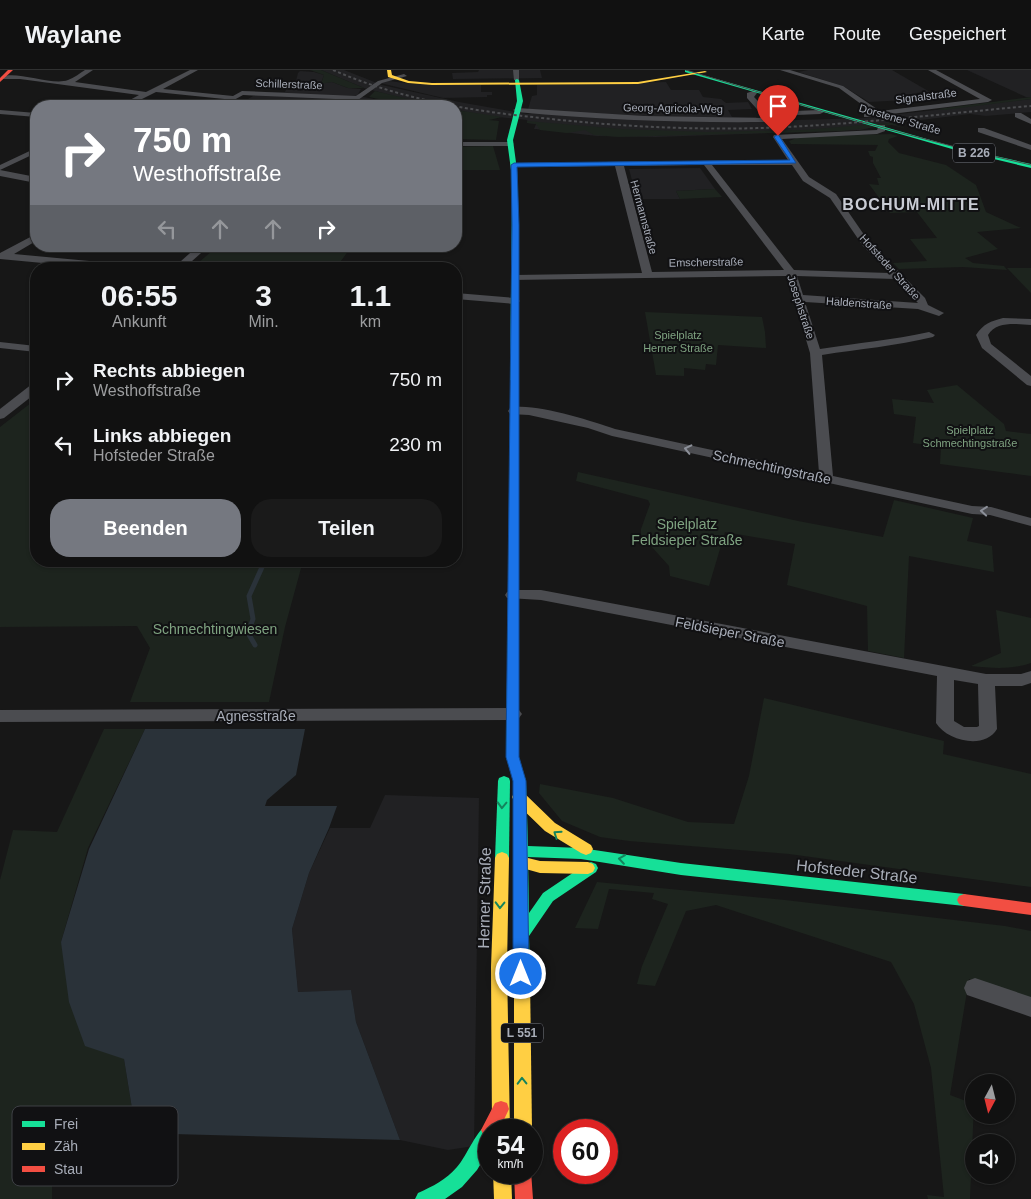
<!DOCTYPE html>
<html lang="de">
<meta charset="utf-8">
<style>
:root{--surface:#111;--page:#1a1a1a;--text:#f1f3f6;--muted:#9c9d9f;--line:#303131;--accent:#757880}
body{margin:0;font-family:Helvetica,sans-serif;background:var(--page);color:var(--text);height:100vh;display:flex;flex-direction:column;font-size:19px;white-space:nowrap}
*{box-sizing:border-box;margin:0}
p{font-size:16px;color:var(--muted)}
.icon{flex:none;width:28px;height:28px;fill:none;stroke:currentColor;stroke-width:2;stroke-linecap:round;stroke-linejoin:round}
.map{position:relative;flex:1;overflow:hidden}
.drawer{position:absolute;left:30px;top:192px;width:432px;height:305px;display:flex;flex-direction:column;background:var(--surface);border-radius:20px;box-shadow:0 1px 4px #0004,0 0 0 1px var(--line)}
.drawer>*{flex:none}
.top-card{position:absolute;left:30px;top:30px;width:432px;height:152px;border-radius:20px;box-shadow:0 1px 4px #0004,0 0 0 1px var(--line);background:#757880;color:#fff;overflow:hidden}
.needle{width:32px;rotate:187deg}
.fabs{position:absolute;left:965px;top:1004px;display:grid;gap:10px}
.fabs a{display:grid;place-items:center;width:50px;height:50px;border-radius:50%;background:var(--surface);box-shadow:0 1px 4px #0004,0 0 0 1px var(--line);font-size:25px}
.speed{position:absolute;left:478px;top:1049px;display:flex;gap:10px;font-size:25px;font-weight:700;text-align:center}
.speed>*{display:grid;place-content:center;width:65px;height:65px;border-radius:50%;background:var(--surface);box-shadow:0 1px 4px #0004,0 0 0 1px var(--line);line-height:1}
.speed small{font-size:12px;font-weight:400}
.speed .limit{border:8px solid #d22;background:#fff;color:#111}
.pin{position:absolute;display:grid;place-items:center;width:42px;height:42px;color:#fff;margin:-51px -21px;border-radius:50% 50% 50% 0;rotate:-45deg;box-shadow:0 0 5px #0007}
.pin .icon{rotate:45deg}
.me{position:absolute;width:55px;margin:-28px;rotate:0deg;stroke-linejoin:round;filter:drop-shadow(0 0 4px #0008)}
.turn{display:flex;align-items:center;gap:18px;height:105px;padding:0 20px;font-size:22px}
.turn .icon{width:65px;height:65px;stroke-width:2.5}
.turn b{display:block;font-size:35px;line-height:42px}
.lanes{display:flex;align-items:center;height:48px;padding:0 20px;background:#0003;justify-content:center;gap:25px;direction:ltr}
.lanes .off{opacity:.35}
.eta{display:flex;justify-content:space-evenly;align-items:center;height:85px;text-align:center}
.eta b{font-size:30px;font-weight:700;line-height:35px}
.button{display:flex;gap:10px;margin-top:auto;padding:10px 20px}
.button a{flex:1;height:58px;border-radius:20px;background:var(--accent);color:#fff;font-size:20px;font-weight:700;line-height:58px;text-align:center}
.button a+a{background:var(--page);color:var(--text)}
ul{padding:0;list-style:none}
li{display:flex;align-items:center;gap:15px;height:65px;padding:0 20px}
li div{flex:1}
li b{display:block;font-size:19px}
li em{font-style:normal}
header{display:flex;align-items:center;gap:30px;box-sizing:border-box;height:70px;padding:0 25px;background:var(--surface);border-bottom:1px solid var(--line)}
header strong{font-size:24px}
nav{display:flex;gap:28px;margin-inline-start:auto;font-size:18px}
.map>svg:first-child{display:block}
</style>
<header>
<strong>Waylane</strong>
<nav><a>Karte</a><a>Route</a><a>Gespeichert</a></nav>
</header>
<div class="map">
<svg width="1031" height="1129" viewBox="0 0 1031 1129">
<rect width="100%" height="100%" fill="#171717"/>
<g fill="#212123">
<path d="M321,0H344L382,15L459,32L527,44L532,43L528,39L532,26L537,25V15L666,12L671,20H699L703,27L721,29L726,33L748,32L752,39L728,40L732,47H756L759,51L865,48L1031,29V42L986,46L970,44L888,54L860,60L655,67L597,66L536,59H534L536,54L528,53L527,50L488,46L456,40V36H438L409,30L364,18Z"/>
<path d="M479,0H540L542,8L453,9L452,3L478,2Z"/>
<path d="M808,0H892L930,22L915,23L925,29L869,32L843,16L798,2Z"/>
<path d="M967,0H1031V27H1026Z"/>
<path d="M300,1L314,2L324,5L321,13L332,12L348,18L361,19L357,26L397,33L393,36H236L253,26L245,25L247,22H285L290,11H296L298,3Z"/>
<path d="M389,11L413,14L481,15V22H492V25H487V27L443,28L380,13Z"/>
<path d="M700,98L715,119L676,121L680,129H637L629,99Z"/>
<path d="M385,725L479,728L474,1076L448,1080L400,1070L356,952L351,921L298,922L292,859L309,803L330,758H370Z"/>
</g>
<g fill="#1d241e">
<path d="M310,0H321L364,18H348L332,12L321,14L324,5Z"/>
<path d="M375,21L438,36H393L397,33L369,27Z"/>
<path d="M1031,27V29L944,40L937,39Z"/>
<path d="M456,40L502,47L489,50L499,51L496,70L456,69Z"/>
<path d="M527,51L621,59L706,62L803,60L900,52L895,55L908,59L892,55L842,61L619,67L594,65L585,60L567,63L540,60L536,54L527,53Z"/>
<path d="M891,64L898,66L889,69L888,72L899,83L946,95L976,115L986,142L1021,158L977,162L998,179L965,188L973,193L1004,196L1007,200L963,197L899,199L893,193L927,191L910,169L937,168L917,142L890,143L869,114L879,115L877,108H881L873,93V87L870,86L868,81H875L878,75L791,74L789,71L799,67Z"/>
<path d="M493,76L500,100H456V77Z"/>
<path d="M715,119L722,127L680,129L676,121Z"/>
<path d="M218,176H352L335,199L192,198Z"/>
<path d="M1007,198H1031V223Z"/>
<path d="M645,242L762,247L765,262L766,278L718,275L716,295L706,294L705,300L684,298V306L656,305Z"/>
<path d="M957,315L1004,354L1006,361L1031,364V406L940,394L941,377L913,373L916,347L894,344L892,329L934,333L927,320Z"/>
<path d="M36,329V491H303L285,557L269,632H130L150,578L137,556L0,557V357Z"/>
<path d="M578,402L798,451L883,467L894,430L973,448L967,471L992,476L994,502L909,486L904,588L868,581L867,536L787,515L795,474L725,462L709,516L670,506L669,496L641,465V459L650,434L648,430L576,411Z"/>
<path d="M996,540L1031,548V593C1010,600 992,598 971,596L1001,583Z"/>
<path d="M764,628L944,671L943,684L1031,704V817L789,784L629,771L600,767L562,751L539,723L540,714L613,728L688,752L734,754L749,706Z"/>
<path d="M104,659H145L88,778L61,872L124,989L136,1063L102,1061L52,1115V1129H0V810L13,760L57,762Z"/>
<path d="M597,812L785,830L1005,856L1031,861V929L969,909L950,1025L974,1034L970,1129H928L927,1125L944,1127L931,998L914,934L891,892L716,835L686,841L655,916L637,914L642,896L668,834L652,829L654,823L609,819L598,859L575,858Z"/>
</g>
<path fill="#2a3239" d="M145,659H305L296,705L267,730L265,736H337L329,758L309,803L292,859L298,922L351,920L356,952L400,1070L136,1063L124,989L85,976L69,932L61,872L89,779Z"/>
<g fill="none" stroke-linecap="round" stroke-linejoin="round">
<path stroke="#2a3239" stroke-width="4" d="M261,491L263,494"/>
<path stroke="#2a3239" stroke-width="5" d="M255,575L248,563L253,549L249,526L263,495L262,493"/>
<g fill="#4b4c50" fill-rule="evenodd">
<path d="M85,0H93L75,12L146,22L190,0H198L163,19L233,26L242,21L356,26L378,11L404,4L407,6L382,13L358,30L243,25L234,30L156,22L128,36H119L139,25L20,9H4L1,7C16,0 52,16 68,10C74,8 80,3 85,0Z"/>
<path d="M513,0H519V11L514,10Z"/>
<path d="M780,0H790L843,16L880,41L980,29L928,0H936L992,30L988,32L867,47H864V43L872,42L839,18Z"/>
<path d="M753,21L757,23L754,27L769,42L820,40L824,42L820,44L772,46L774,50L770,52C685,53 601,50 517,42L513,40L517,38L644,46L765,48L747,28V23Z"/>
<path d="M0,40L36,43V47L0,44Z"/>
<path d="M1015,43H1021L1031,49V54L1015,47Z"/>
<path d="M879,55H885V61L877,64L782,69L809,107L836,124L869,172L925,228L928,235L944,243L939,246L918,239L805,232L820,279C857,273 893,270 929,262L935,265L933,267C896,276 859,279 822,285L833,406L972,436L991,437L1031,448V456L990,445L972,444L612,366L588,358L529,345L510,344L508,341L510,338C533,332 591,351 615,359L819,403L810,283L787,206L511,210V206L515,205L642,203L615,96L514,97L510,95L514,93L788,90L773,67L774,65L877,60ZM704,95L784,200L652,202L624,96ZM712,95H792L803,111L830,128L863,176L889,203L794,200ZM797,206L895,209L918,233L803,225Z"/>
<path d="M978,58H984L1031,75V80L978,62Z"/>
<path d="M456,72H510L514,74L510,76H456Z"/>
<path d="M36,78V83L0,100L36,107V113L0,106V95Z"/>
<path d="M36,164V171L14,184L143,196L148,199H107L0,189V183Z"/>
<path d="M198,176H209L183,199H172Z"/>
<path d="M456,223L515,228L520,231L515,234L456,229Z"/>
<path d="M1003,248L1031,249V255C1017,254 996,251 988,265L991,274L1031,306V316L1027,315L982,278L976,265C983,254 991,251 1003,248Z"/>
<path d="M0,272L36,276V282L0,278Z"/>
<path d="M36,313V323L4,348L0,349V339L32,314Z"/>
<path d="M513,520H541L986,604H1021L1031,601V613L1022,616H995L997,659C985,680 947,671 936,653L937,606L541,530L507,528L505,525L507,522ZM954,610L978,614L979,656L977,657H964L954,651Z"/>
<path d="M513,638L519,640L522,644L519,648L513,650L0,652V640Z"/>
<path d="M975,908L1031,927V947L967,925L964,918L967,911Z"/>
</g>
<g fill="#16e098" fill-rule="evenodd">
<path d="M685,0L955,77L1031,94V98L952,79L685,2Z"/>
<path d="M517,9L519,10L523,31L513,70L517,100L518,131V310L514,312L510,310L512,131L511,100L507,70L517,31L515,10Z"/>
<path d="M513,532L518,535V687L526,711L528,776L581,778L681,793L964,824L969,826L971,830L969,834L964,836L681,805L581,789L528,787L529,843L543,823L586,794L591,792L596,794L598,798L596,802L553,831L529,866L530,906L527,911L522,913L517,911L514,906V711L506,687L508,535Z"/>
<path d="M504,706L509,708L510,711L509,788L507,792L502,794L497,792L495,788L498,711L499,708Z"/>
<path d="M489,1054L495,1056L497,1060H489V1080L477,1100L462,1117L445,1129H415L418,1123C433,1116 446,1110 457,1097C467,1086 477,1058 489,1054Z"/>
</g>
<g fill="#ffcf43" fill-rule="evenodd">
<path d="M387,0H391L392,5L409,11L432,13L638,12L705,1L707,2L638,14L432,15L408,13L388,7Z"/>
<path d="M511,308H517L518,310V535L513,538L508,535Z"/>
<path d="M519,722L524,723L555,753L591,775L593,779L591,783L586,785L581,783L545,761L514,731L512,727L514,723Z"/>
<path d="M502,782L507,784L509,788L507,897L510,1060H492L491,897L495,788L497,784Z"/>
<path d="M520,786L540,791L588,792L593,794L595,798L593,802L588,804L540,803L515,796L513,792L515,788Z"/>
<path d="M522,899L527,901L530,906L532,1060L531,1061L514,1060V906L517,901Z"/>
<path d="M493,1102H511L512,1129H494Z"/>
</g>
<g fill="#f24e42" fill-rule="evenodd">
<path d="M8,0H13L0,12V8Z"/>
<path d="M964,824L1031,833V845L964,836L959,834L957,830L959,826Z"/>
<path d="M501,1031L507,1033L509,1039L499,1060H489V1068L484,1066L481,1060L495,1033Z"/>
<path d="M531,1101L533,1129H515L514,1102H531Z"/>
</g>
<path stroke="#4b4c4f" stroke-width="1" d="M686,0C800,35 915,69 1031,95"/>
<path stroke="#4b4c4f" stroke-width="2" stroke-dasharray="3 2.5" stroke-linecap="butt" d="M333,0C400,29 470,41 542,48C623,57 705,61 787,57C868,53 949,43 1031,36"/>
</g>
<defs><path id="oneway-chevron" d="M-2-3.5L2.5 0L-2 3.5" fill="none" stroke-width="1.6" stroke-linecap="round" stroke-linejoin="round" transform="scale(1.25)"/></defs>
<g stroke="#8c9099">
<use href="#oneway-chevron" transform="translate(688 379) rotate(-167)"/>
<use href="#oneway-chevron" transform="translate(984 441) rotate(-175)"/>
</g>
<g stroke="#14835c">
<use href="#oneway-chevron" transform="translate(502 735) rotate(92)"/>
<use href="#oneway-chevron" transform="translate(557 764) rotate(-145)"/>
<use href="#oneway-chevron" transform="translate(622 789) rotate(-172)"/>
<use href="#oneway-chevron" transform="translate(500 835) rotate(91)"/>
<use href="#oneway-chevron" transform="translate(522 1011) rotate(-91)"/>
</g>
<path fill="#1a73e8" stroke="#114b97" d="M778,64L796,93L517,97L519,155V687L526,711L529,904L526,909L521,911L515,909L513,904V711L506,687L512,155L511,95L514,93L790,90L774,67Z"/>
<g text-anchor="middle" stroke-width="4" stroke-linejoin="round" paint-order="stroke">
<g font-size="11" fill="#a8adb8" stroke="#111113">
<text transform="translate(289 14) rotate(2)" y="4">Schillerstraße</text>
<text transform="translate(926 26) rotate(-7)" y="4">Signalstraße</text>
<text transform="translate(673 38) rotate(1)" y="4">Georg-Agricola-Weg</text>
<text transform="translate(900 49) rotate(16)" y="4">Dorstener Straße</text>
<text transform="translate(644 147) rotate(75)" y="4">Hermannstraße</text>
<text transform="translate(706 192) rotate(-1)" y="4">Emscherstraße</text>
<text transform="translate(890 197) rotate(48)" y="4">Hofsteder Straße</text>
<text transform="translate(859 233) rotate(4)" y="4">Haldenstraße</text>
<text transform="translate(801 237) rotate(72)" y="4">Josephstraße</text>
</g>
<g font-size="11" fill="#7fa381" stroke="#111113">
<text x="678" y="269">Spielplatz<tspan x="678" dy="13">Herner Straße</tspan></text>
<text x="970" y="364">Spielplatz<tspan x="970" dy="13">Schmechtingstraße</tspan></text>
</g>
<g fill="#111113" stroke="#7b7e86" stroke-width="1">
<rect x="953" y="73.5" width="42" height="19" rx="4"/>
<rect x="501" y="953.5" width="42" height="19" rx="4"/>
</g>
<g font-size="12" font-weight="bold" fill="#a8adb8">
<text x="974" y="87">B 226</text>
<text x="522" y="967">L 551</text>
</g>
<g font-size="14" fill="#a8adb8" stroke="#111113">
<text transform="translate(772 397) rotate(12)" y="5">Schmechtingstraße</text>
<text transform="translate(730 562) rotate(11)" y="5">Feldsieper Straße</text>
<text x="256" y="651">Agnesstraße</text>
</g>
<g font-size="14" fill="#7fa381" stroke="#111113">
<text x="687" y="459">Spielplatz<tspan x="687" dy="16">Feldsieper Straße</tspan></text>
<text x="215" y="564">Schmechtingwiesen</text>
</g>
<g font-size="16" font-weight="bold" letter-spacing="1" fill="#c9ccd4" stroke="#111113">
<text x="911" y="140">BOCHUM-MITTE</text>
</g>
<g font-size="16" fill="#a8adb8" stroke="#111113">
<text transform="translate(857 801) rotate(6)" y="6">Hofsteder Straße</text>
<text transform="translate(484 828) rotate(-89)" y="6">Herner Straße</text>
</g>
</g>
<rect x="12" y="1036" width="166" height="80" rx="8" fill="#111113" stroke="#3e4045" stroke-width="1"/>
<rect x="22" y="1051" width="23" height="6" fill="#16e098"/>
<rect x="22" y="1073" width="23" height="7" fill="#ffcf43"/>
<rect x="22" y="1096" width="23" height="6" fill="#f24e42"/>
<g font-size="14" fill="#a8adb8">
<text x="54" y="1059">Frei</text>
<text x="54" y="1081">Zäh</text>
<text x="54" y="1104">Stau</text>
</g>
</svg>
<div class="fabs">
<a><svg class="needle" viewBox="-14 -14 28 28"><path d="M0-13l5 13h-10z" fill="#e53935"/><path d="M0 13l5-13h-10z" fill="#9c9d9f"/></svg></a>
<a><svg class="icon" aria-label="sound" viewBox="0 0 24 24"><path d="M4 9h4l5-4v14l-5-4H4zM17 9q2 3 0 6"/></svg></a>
</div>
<div class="speed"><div>54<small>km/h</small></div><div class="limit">60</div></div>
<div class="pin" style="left:778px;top:66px;background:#d93025"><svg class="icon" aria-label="arrive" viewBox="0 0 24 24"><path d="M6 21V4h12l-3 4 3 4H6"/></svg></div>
<svg class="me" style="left:521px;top:904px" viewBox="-20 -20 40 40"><circle r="17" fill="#1a73e8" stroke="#fff" stroke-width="3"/><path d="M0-11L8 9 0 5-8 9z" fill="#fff"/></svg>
<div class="top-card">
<div class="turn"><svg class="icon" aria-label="right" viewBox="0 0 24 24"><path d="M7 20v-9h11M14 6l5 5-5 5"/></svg><div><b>750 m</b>Westhoffstraße</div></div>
<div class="lanes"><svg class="icon off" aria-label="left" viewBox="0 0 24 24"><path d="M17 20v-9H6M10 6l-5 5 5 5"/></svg><svg class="icon off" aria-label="ahead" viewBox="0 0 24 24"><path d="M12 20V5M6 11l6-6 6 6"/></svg><svg class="icon off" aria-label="ahead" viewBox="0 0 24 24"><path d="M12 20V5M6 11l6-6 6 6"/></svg><svg class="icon" aria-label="right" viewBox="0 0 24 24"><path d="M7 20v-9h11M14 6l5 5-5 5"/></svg></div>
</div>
<section class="drawer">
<div class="eta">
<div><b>06:55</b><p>Ankunft</p></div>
<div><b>3</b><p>Min.</p></div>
<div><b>1.1</b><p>km</p></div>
</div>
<ul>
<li><svg class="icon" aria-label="right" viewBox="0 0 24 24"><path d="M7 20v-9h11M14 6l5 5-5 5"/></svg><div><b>Rechts abbiegen</b><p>Westhoffstraße</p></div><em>750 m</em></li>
<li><svg class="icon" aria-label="left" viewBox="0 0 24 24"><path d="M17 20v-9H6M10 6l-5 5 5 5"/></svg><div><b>Links abbiegen</b><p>Hofsteder Straße</p></div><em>230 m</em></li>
</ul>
<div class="button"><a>Beenden</a><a>Teilen</a></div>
</section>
</div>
